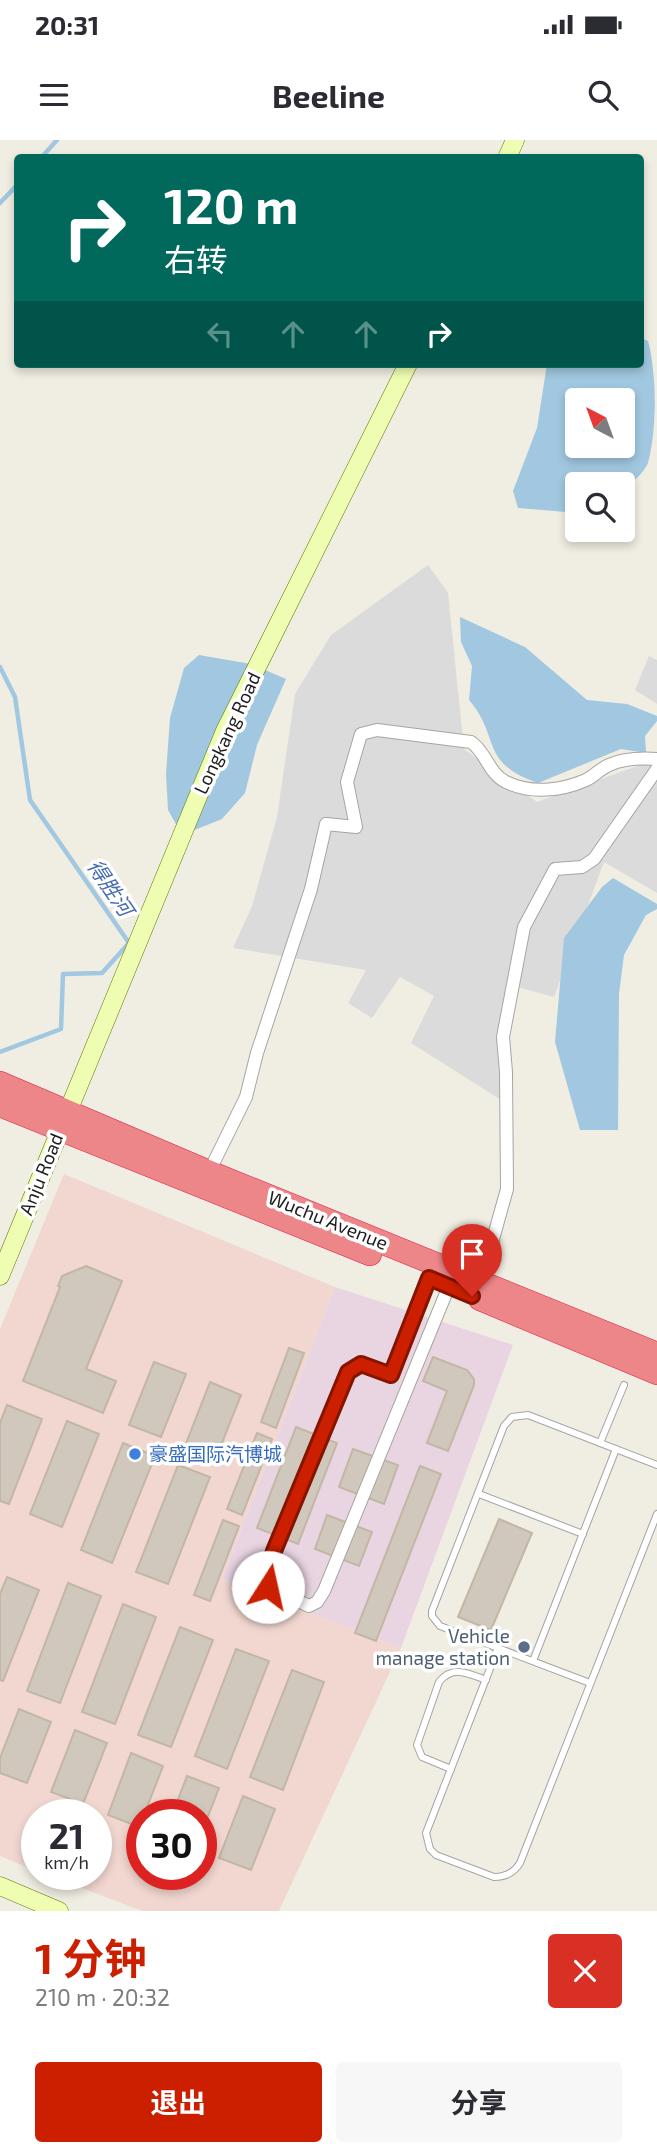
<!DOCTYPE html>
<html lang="zh">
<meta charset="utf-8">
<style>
:root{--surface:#fff;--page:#f7f7f7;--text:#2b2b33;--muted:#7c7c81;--accent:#cc1f00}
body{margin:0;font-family:"Exo 2","Noto Sans SC",sans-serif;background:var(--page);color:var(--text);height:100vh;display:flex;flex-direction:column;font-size:26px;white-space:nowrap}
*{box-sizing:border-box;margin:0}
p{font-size:23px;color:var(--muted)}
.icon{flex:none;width:38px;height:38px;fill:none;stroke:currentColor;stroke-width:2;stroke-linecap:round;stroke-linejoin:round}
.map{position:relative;height:1771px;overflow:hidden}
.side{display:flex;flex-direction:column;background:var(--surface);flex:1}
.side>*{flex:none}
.hud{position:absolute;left:14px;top:14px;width:630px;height:214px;border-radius:7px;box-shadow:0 4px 10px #0003;background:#00695c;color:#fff;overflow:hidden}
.needle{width:46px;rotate:319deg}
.tools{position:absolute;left:565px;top:248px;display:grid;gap:14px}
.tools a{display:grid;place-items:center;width:70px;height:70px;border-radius:7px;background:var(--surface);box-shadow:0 4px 10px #0003;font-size:35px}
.speed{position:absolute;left:21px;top:1659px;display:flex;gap:14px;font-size:35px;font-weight:700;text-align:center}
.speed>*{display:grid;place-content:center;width:91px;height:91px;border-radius:50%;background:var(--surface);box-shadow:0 4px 10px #0003;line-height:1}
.speed small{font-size:18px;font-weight:400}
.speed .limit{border:10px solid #d22;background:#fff;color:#111}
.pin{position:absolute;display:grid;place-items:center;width:60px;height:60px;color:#fff;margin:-72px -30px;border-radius:50% 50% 50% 0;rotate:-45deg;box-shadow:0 0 7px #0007}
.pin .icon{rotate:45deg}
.me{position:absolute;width:77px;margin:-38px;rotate:10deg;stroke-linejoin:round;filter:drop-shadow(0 0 5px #0008)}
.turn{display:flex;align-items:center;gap:24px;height:147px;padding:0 35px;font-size:32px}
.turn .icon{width:91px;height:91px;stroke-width:2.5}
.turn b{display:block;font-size:49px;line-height:60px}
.lanes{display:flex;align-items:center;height:66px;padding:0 35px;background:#0003;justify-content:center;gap:35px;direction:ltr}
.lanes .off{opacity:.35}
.round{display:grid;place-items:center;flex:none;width:74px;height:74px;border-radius:7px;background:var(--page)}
.summary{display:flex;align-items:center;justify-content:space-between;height:119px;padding:0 35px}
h1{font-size:42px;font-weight:700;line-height:52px;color:var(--accent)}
.cta{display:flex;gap:14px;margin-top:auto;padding:14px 35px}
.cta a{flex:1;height:80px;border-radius:7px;background:var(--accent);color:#fff;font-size:28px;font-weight:700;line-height:80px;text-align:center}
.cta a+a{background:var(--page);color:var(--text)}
.status{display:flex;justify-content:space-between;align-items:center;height:49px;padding:0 35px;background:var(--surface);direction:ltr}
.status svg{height:19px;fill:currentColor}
header{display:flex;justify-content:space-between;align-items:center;height:91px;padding:0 35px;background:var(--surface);font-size:32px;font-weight:700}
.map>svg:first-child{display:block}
</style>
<div class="status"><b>20:31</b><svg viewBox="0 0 49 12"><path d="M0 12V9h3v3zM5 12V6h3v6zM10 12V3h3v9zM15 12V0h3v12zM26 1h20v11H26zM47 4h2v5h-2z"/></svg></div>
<header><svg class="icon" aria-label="menu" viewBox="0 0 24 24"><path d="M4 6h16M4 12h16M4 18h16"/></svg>Beeline<svg class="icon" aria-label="search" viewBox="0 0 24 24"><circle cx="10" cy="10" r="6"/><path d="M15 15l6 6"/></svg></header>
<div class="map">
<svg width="657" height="1771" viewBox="0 0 657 1771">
<rect width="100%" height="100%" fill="#f0ede3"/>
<g fill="#dcdbdb">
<path d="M428,425L448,453L464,609L537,662L657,619V753L604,722L554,857L510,845L501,960L411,903L434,856L400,837L372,878L348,863L366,830L233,808L252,766L277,677L295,554L331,495Z"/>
<path d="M649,516L657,520V564L635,550Z"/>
</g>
<path fill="#f2d7d1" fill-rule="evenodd" d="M64,1034L335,1147L222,1439L401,1508L279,1771H142L46,1734H96V1675H37V1731L0,1716V1189ZM142,1675H201V1734H142Z"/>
<path fill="#e9d5e2" d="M335,1147L513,1205L401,1508L222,1439Z"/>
<g fill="#a1c8e0" fill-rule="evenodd">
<path d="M641,198L648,201C657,235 657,289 648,323C643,334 631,343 623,352V345H578L577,371L566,372L518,368L513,351L537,288L547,224H640ZM578,261H623V306H578Z"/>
<path d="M460,477L525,507L587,560L627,564L657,576V581L645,596L646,613L621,609L538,643C479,623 501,597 469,560L472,526L461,502Z"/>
<path d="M199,515L251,524L286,539L257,605L245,653L222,679L182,695L168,670L166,634L170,578L184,528Z"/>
<path d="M613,738L657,764V769L646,775L624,815L619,854L618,990H580L555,902L564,798L602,747Z"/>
</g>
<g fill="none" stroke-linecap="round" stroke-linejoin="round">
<g stroke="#a1c8e0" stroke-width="4.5">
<path d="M41,18L57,0"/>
<path d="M0,63L18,44"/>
<path d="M0,527L15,557L30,660L129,803L102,833L63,834L61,889L0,912"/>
</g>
</g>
<g fill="#d0c8bc" stroke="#c2b6a5" stroke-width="2">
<path d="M86,1126L122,1141L86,1229L116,1241L103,1273L23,1241L60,1147L58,1146L62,1136Z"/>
<path d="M289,1208L304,1213L276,1288L261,1282Z"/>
<path d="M433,1217L467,1230L474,1239V1245L448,1311L427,1303L447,1251L423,1241Z"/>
<path d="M154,1222L186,1234L161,1297L129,1285Z"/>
<path d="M210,1242L241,1255L216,1318L185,1306Z"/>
<path d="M7,1265L42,1279L9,1364L0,1361V1283Z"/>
<path d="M67,1281L99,1294L62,1387L30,1374Z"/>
<path d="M296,1287L337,1303L298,1404L257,1388Z"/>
<path d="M257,1293L272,1299L242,1375L227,1369Z"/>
<path d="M123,1303L155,1316L112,1423L81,1410Z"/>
<path d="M353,1309L398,1325L384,1364L339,1347Z"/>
<path d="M178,1325L210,1337L168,1444L136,1432Z"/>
<path d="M420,1326L441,1334L376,1501L355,1493Z"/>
<path d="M327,1375L372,1392L359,1426L315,1409Z"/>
<path d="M499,1379L532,1393L491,1490L458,1477Z"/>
<path d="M223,1380L239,1386L210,1461L194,1455Z"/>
<path d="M7,1437L39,1450L3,1541L0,1540V1454Z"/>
<path d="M68,1443L101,1456L60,1563L27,1551Z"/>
<path d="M123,1464L156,1477L115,1584L82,1572Z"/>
<path d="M180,1487L213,1500L171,1607L138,1595Z"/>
<path d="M236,1509L269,1521L227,1629L195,1616Z"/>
<path d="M292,1530L324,1542L283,1650L250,1637Z"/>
<path d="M19,1569L51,1582L27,1643L0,1633V1618Z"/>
<path d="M75,1590L107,1603L83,1664L51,1652Z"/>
<path d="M131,1613L163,1626L144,1675H142L139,1687L108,1675Z"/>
<path d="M187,1636L219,1648L201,1694V1675H172Z"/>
<path d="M243,1656L275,1669L251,1730L219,1718Z"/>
</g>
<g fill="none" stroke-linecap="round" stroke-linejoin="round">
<g stroke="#a5a5a5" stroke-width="8">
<g id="lane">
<path d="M600,1303L624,1245"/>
<path d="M479,1354L583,1394"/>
<path d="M498,1508L426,1693L430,1709L436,1715L494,1737C506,1737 514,1733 520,1723L657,1374"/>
<path d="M533,1521L616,1309"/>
<path d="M590,1543L440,1486L432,1476V1471L504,1286L512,1277L528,1275L657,1325"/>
<path d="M451,1629L422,1617L417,1605L439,1542C453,1525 468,1533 486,1540"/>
</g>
</g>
<g stroke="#a5a5a5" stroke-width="14">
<g id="street">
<path d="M209,1032L246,957L257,913L311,749L326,684L356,687L347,642L361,594L377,590L471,602C487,613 488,633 506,642C531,654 561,651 586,640C594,636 600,629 609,625C624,618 641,618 657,619"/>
<path d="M429,1138L391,1235L361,1224L348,1232L274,1411L268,1432V1447L309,1466L317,1462L324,1451L449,1146"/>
<path d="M481,1142L507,1049L506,932L503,897L524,787L555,729L582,727L594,719L657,629"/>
</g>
</g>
<g stroke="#5a7a00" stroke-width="19">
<g id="secondary">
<path d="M507,18L515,0"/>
<path d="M0,1136L225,591L408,224"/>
<path d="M0,1746L59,1771"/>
</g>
</g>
<g stroke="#e51940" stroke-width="24">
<g id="highway">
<path d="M0,943L209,1032L657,1214"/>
<path d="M0,965L370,1114"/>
<path d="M480,1159L657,1233"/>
</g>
</g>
<use href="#lane" stroke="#fff" stroke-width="6"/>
<use href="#street" stroke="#fff" stroke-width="12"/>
<use href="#secondary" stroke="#effdb3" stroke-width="18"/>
<use href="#highway" stroke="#ec8689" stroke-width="23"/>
</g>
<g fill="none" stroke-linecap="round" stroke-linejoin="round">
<g stroke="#851400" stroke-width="18">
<path id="route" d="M268,1447V1432L274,1411L348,1232L361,1224L391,1235L429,1138L472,1156"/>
</g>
<use href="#route" stroke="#cc1f00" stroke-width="12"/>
</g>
<circle fill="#3f7fe0" stroke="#fff" stroke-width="2.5" cx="135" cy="1314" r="7"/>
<circle fill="#5c6f8a" stroke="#fff" stroke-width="2.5" cx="524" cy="1507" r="7"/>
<g text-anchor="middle" stroke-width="7" stroke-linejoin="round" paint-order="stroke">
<g font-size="19" fill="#1e1e1e" stroke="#fff">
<text transform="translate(227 593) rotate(-65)" y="7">Longkang Road</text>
<text transform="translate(41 1034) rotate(-68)" y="7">Anju Road</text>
<text transform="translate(328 1080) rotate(22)" y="7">Wuchu Avenue</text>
</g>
<g font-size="19" fill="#366cbe" stroke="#fff" text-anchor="start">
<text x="149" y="1321">豪盛国际汽博城</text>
</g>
<g font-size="19" fill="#4e5e75" stroke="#fff" text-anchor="end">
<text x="510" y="1503">Vehicle<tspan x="510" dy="22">manage station</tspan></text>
</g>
<g font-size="21" font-style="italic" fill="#446bb4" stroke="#fff">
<text transform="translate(110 748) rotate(56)" y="7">得胜河</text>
</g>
</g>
</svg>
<div class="tools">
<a><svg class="needle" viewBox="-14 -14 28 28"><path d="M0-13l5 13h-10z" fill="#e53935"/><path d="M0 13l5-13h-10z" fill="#7c7c81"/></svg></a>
<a><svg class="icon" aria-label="search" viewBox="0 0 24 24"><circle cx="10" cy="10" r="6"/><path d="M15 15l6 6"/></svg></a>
</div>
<div class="speed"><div>21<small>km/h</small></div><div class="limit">30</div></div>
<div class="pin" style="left:472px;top:1156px;background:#d93025"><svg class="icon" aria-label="arrive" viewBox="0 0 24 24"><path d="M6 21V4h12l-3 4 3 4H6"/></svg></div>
<svg class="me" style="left:268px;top:1447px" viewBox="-20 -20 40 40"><circle r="19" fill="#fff"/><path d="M0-13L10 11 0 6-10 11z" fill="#cc1f00"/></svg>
<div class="hud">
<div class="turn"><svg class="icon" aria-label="right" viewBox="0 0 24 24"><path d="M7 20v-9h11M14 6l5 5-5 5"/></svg><div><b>120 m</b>右转</div></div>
<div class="lanes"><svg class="icon off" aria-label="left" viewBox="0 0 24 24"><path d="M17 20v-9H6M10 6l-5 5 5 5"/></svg><svg class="icon off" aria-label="ahead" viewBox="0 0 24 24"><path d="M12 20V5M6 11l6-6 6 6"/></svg><svg class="icon off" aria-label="ahead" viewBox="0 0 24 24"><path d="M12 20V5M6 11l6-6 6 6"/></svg><svg class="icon" aria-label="right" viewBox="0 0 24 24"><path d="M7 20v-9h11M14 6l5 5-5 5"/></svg></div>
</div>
</div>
<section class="side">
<div class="summary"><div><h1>1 分钟</h1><p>210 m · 20:32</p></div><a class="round" style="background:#d93025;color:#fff"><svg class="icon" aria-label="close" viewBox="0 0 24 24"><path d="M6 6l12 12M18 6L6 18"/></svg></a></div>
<div class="cta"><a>退出</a><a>分享</a></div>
</section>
